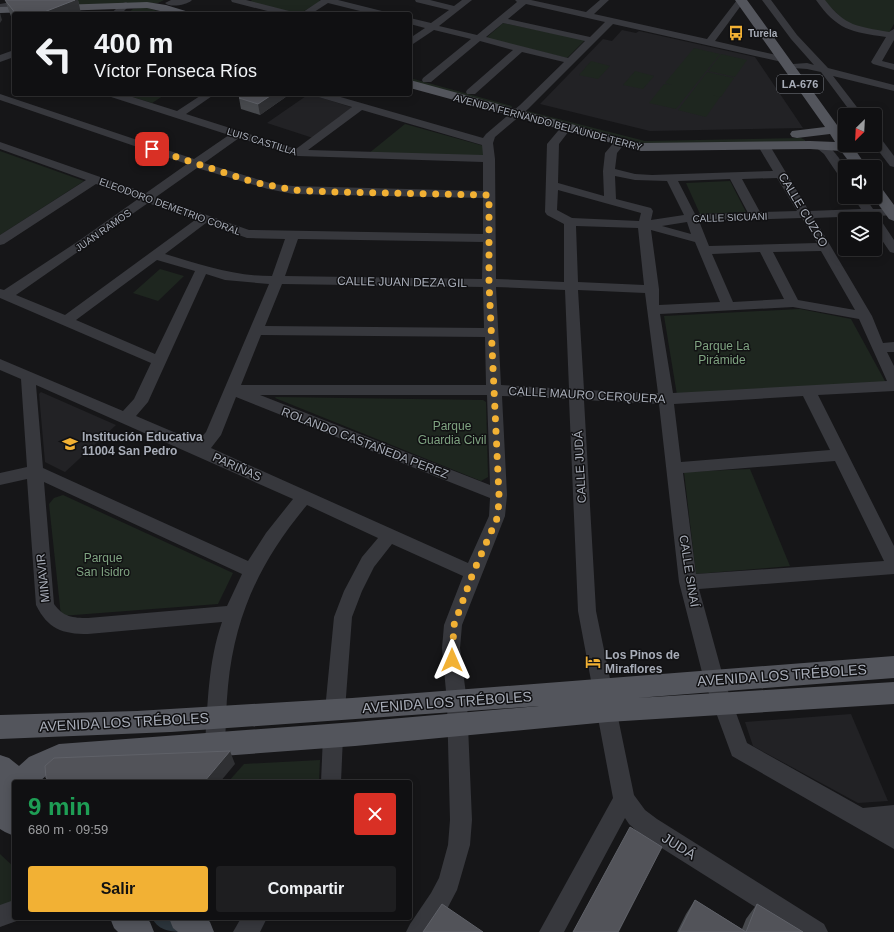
<!DOCTYPE html>
<html lang="es">
<meta charset="utf-8">
<style>
:root{--surface:#101012;--page:#1e1e20;--text:#f1f3f6;--muted:#9c9d9f;--line:#303032;--accent:#f2b134}
body{margin:0;font-family:Arial,sans-serif;background:var(--page);color:var(--text);height:100vh;display:flex;flex-direction:column;font-size:15px;white-space:nowrap}
*{box-sizing:border-box;margin:0}
p{font-size:13px;color:var(--muted)}
.icon{flex:none;width:22px;height:22px;fill:none;stroke:currentColor;stroke-width:2;stroke-linecap:round;stroke-linejoin:round}
.map{position:relative;flex:1;overflow:hidden}
.panel{position:absolute;left:12px;top:780px;width:400px;height:140px;display:flex;flex-direction:column;background:var(--surface);border-radius:4px;box-shadow:0 2px 10px #0003,0 0 0 1px var(--line)}
.panel>*{flex:none}
.banner{position:absolute;left:12px;top:12px;width:400px;height:84px;border-radius:4px;box-shadow:0 2px 10px #0003,0 0 0 1px var(--line);background:#101012;color:var(--text);overflow:hidden}
.needle{width:26px;rotate:204deg}
.buttons{position:absolute;left:838px;top:108px;display:grid;gap:8px}
.buttons a{display:grid;place-items:center;width:44px;height:44px;border-radius:4px;background:var(--surface);box-shadow:0 2px 10px #0003,0 0 0 1px var(--line);font-size:20px}
.pin{position:absolute;display:grid;place-items:center;width:34px;height:34px;color:#fff;margin:-17px;border-radius:8px;box-shadow:0 2px 6px #0006}
.me{position:absolute;width:44px;margin:-22px;rotate:0deg;stroke-linejoin:round;filter:drop-shadow(0 0 3px #0008)}
.turn{display:flex;align-items:center;gap:14px;height:84px;padding:0 16px;font-size:18px}
.turn .icon{width:52px;height:52px;stroke-width:2.5}
.turn b{display:block;font-size:28px;line-height:34px}
.round{display:grid;place-items:center;flex:none;width:42px;height:42px;border-radius:4px;background:var(--page)}
.head{display:flex;align-items:center;justify-content:space-between;height:68px;padding:0 16px}
h1{font-size:24px;font-weight:700;line-height:30px;color:#1e9e55}
.primary-button{display:flex;gap:8px;margin-top:auto;padding:8px 16px}
.primary-button a{flex:1;height:46px;border-radius:4px;background:var(--accent);color:#111;font-size:16px;font-weight:700;line-height:46px;text-align:center}
.primary-button a+a{background:var(--page);color:var(--text)}
.map>svg:first-child{display:block}
</style>
<div class="map">
<svg width="894" height="932" viewBox="0 0 894 932">
<rect width="100%" height="100%" fill="#161618"/>
<g fill="#222225">
<path d="M622,30L636,33L639,31L755,57L803,128L650,131L540,104L603,39L612,41Z"/>
<path d="M309,94L351,107L352,110L344,116H340L313,138L267,123Z"/>
<path d="M41,392L116,425L65,472L45,462L39,394Z"/>
<path d="M851,714L888,801L858,803L753,746L745,722Z"/>
</g>
<g fill="#1e261f">
<path d="M60,0H164L158,3L48,6Z"/>
<path d="M252,0H319L321,1L299,14H295L250,2Z"/>
<path d="M823,0H894V24L888,34L848,24Z"/>
<path d="M140,8H148L161,12L159,14L128,13L133,9Z"/>
<path d="M503,23L585,40L567,58L486,38Z"/>
<path d="M694,48L720,54L676,109L649,103L664,84L672,85L665,83Z"/>
<path d="M721,54L747,60L735,77L708,71Z"/>
<path d="M591,61L610,66L598,79L579,75Z"/>
<path d="M635,71L654,76L643,89L623,85Z"/>
<path d="M707,72L734,78L721,97L712,95L720,97L706,117L678,110Z"/>
<path d="M410,78L512,106L511,108L410,82Z"/>
<path d="M123,94H166L152,103Z"/>
<path d="M527,111L645,141L801,138L805,140V141L644,145L526,113Z"/>
<path d="M405,124L484,146L483,157L368,154Z"/>
<path d="M0,151L84,181L0,235Z"/>
<path d="M730,181L746,212L700,214L686,183Z"/>
<path d="M160,269L184,276L158,301L133,293Z"/>
<path d="M800,309L851,319L886,383L677,395L664,316Z"/>
<path d="M276,397L483,400L486,402L488,477L481,481L275,398Z"/>
<path d="M750,469L790,566L696,574L684,472Z"/>
<path d="M63,495L233,573L218,604L61,616L49,504L54,498Z"/>
<path d="M320,760L319,782H228L244,764Z"/>
<path d="M0,854L14,867V901L0,906Z"/>
</g>
<g fill="none" stroke-linecap="round" stroke-linejoin="round">
<path fill="#2c353c" fill-rule="evenodd" d="M152,918C168,918 181,914 188,932C173,932 159,932 152,918Z"/>
<g fill="#37383d" fill-rule="evenodd">
<path d="M23,0H41L37,3L0,10V4Z"/>
<path d="M171,0H192C187,5 170,8 165,3Z"/>
<path d="M231,0H246L293,12L295,14H279L232,2Z"/>
<path d="M321,0H338L386,12L388,14H372L328,3L311,14H300Z"/>
<path d="M415,0H430L454,6L462,0H472L439,26L477,35L517,2L515,0H531L586,12L600,0H609L594,14L707,39L737,0H745L715,41L785,57L787,59L782,62L613,24L528,109L495,137L493,143L495,159L496,279L564,282V224L547,215L545,212L547,144L563,125L567,124L572,127L559,144L558,183L604,196L603,171L605,153L616,140H624L626,142L617,153L615,169L635,174L652,175L773,171L758,146L764,143L770,146L809,211L861,209L853,197H865L873,209H894V215L878,216L894,240V253L890,252L875,230V219H868L866,216L814,218L872,316L883,343L894,342V352H887L894,366V391L818,395L894,546V574L699,589L724,680L747,743L863,808L894,805V849L732,756L704,680L679,582L659,404L584,400L596,611L634,795L645,810L657,819L824,924L828,932H795L641,835L629,824L625,818L564,932H539L613,798L578,611L569,399L502,396L507,495L505,516L462,625L460,648L467,702L472,820L470,845L457,890L447,909L432,932H406L410,924L431,893L439,878L448,845L450,820L447,702L442,648L444,625L463,576L392,544L374,567L362,591L352,617L345,710L342,716L335,719L328,716L325,710L334,617L344,591L362,557L378,538L307,505C261,560 235,614 228,686C226,705 226,725 225,744L222,751L215,754L208,751L205,744C208,703 208,662 222,622L88,634C62,634 48,629 36,605L27,479L0,485V473L27,467L21,379L0,370V359L123,411L134,399L151,363L0,298V289L4,290L77,242L138,199L96,184L4,244L0,245V235L86,180L0,149V142L146,193L187,164L0,100V94L194,159L229,135L108,96L107,94H123L177,111L203,94H215L186,114L296,149L352,107L315,96L314,94H330L483,138L486,134L520,105L564,62L522,52L475,94H467L466,92L467,90L513,50L480,41L431,82H423L422,80L423,78L471,39L434,30L410,46V38L425,28L410,24V18L431,23L449,10L416,2ZM526,4L605,22L590,37L508,19ZM503,23L585,41L568,58L486,37ZM362,110L482,145L483,155L308,150ZM239,138L298,156L483,162V191L293,186L273,184L204,163ZM197,168L268,189L293,194L483,198V234L249,230L156,197ZM615,176L635,180L667,181L684,215L651,220L653,211L651,208L616,199ZM777,178L797,211L760,212L742,179ZM730,179L748,213L695,214L678,181ZM558,190L641,213L639,221L572,218L557,210ZM148,203L195,220L65,315L16,295ZM802,218L817,243L709,246L699,221ZM687,222L691,234L662,226ZM206,223L247,238L285,239L272,276C233,276 202,265 165,254ZM576,226L638,228L644,285L578,282ZM651,230L695,242L720,302L659,305V289ZM298,239L483,242L482,279L285,276ZM821,251L855,310L798,300L773,252ZM760,252L784,299L733,302L712,254ZM157,260L195,271L155,354L76,320ZM206,274L225,280L269,284L206,432L197,442L136,416L148,402ZM282,284L483,287L484,328L265,326ZM496,287L565,290L569,389L501,385ZM578,290L645,293L658,393L584,390ZM793,307L859,319L887,381L673,393L660,314ZM261,335L485,337L486,385H241ZM36,385L293,499L266,533L248,561L43,468ZM260,395H487L490,485ZM803,396L830,450L681,462L674,404ZM236,397L490,498L489,516L468,563L211,448L221,435ZM835,461L884,561L696,574L683,473ZM44,482L242,574L227,606L88,618C73,618 63,617 54,604Z"/>
<path d="M762,0H771L797,35L828,68L894,85V91L833,76L863,115H853L821,72L807,69L793,68L791,66L793,64L807,63L814,65L791,39Z"/>
<path d="M816,0H825C846,27 857,26 889,32L894,29V40L882,61L894,64V70L873,64L871,62L886,37C851,32 837,30 816,0Z"/>
<path d="M126,2L130,5L121,14H110L123,3Z"/>
<path d="M14,50V57L0,62V55Z"/>
<path d="M875,135L879,136L894,156V167L890,166L874,145Z"/>
<path d="M819,142C830,144 840,158 844,167C846,171 845,176 845,180L841,179L824,154L813,145Z"/>
<path d="M333,727L340,729L343,736L341,782H321L323,736L326,729Z"/>
<path d="M14,900V918L22,919L0,927V905Z"/>
<path d="M241,918H267L260,932H233Z"/>
</g>
<g fill="#53555c" fill-rule="evenodd">
<path d="M735,0H747L837,125L845,126V132L843,133L845,136V145H862L863,147L861,150L856,151L867,167H853L841,151L810,149L641,151L410,88V80L641,143L810,141L835,142L830,134L797,138L792,137L790,134L792,131L825,127Z"/>
<path d="M147,2L166,5L189,12L191,14H173L147,8L0,13V7Z"/>
<path d="M875,185L880,186L894,205V221L889,219L873,197H875Z"/>
<path d="M894,656V678L637,698L894,682V704L608,722L355,746L61,768L47,775L39,782H14V836L5,832L0,829V755L9,758L19,766L29,757L59,744L355,722L539,706L171,732L0,739V715L137,711L352,698Z"/>
<path d="M110,918H146L150,922L154,932H118L114,928Z"/>
<path d="M169,918H206L210,922L214,932H178L173,928Z"/>
</g>
</g>
<g fill="#47494d">
<path d="M5,0H78L81,14H14V22L12,19Z"/>
<path d="M290,94L260,115L241,109L239,98Z"/>
<path d="M695,900L742,929L746,919L757,904L803,932H677L686,914Z"/>
</g>
<g fill="#2f3033">
<path d="M75,0H78L81,14H39Z"/>
<path d="M0,13L2,20L0,23Z"/>
<path d="M273,94H290L260,115L258,104Z"/>
<path d="M230,751L235,764L220,782H204Z"/>
<path d="M662,847L654,863L619,932H618Z"/>
</g>
<g fill="#525359" stroke="#5f6168">
<path d="M5,0H75L39,14H16Z"/>
<path d="M245,94H273L258,104L239,98Z"/>
<path d="M230,751L204,782H52L46,778L45,766L54,758Z"/>
<path d="M630,827L662,847L618,932H573Z"/>
<path d="M695,900L746,932H679Z"/>
<path d="M442,904L483,932H423Z"/>
<path d="M757,904L803,932H746Z"/>
</g>
<g fill="none" stroke-linecap="round" stroke-linejoin="round">
<path stroke="#f2b134" stroke-width="7" stroke-dasharray="0 12.6" d="M152,149L253,182L293,190L331,192L489,195V283L499,495L498,516L473,573L454,625L452,660"/>
</g>
<defs>
<g id="bus-bare" transform="scale(1.2)"><path d="M-5-6H5V4H4V6H2V4H-2V6H-4V4H-5ZM-3.5-4V0h7V-4ZM-3.5 1.2v1.5H-2V1.2ZM2 1.2v1.5H3.5V1.2Z" fill="#f2b134" stroke="#111113" stroke-width="2.5" paint-order="stroke"/></g>
<g id="school-bare" transform="scale(1.2)"><path d="M0-5L7-2L0 1L-7-2ZM-4 1L0 2.5L4 1V4Q0 6-4 4Z" fill="#f2b134" stroke="#111113" stroke-width="2.5" paint-order="stroke"/></g>
<g id="hotel-bare" transform="scale(1.2)"><path d="M-6-4.5h1.5V1H6V5H4.5V3h-9V5H-6ZM-4 0a1.8 1.8 0 1 1 3.6 0ZM.5 0V-2.5h3Q6-2.5 6 0Z" fill="#f2b134" stroke="#111113" stroke-width="2.5" paint-order="stroke"/></g>
</defs>
<g fill-rule="evenodd">
<use href="#bus-bare" x="736" y="33"/>
<use href="#school-bare" x="70" y="444"/>
<use href="#hotel-bare" x="593" y="662"/>
</g>
<g text-anchor="middle" stroke-width="3" stroke-linejoin="round" paint-order="stroke">
<g font-size="10" font-weight="bold" fill="#a8adb8" stroke="#111113" text-anchor="start">
<text x="748" y="37">Turela</text>
</g>
<g font-size="10" fill="#a8adb8" stroke="#111113">
<text transform="translate(548 122) rotate(15)" y="4">AVENIDA FERNANDO BELAUNDE TERRY</text>
<text transform="translate(262 141) rotate(17)" y="4">LUIS CASTILLA</text>
<text transform="translate(170 206) rotate(20)" y="4">ELEODORO DEMETRIO CORAL</text>
<text transform="translate(730 217) rotate(-2)" y="4">CALLE SICUANI</text>
<text transform="translate(103 230) rotate(-35)" y="4">JUAN RAMOS</text>
</g>
<rect fill="#111113" stroke="#7b7e86" stroke-width="1" x="777" y="75" width="46" height="18" rx="3"/>
<g font-size="11" font-weight="bold" fill="#a8adb8">
<text x="800" y="88">LA-676</text>
</g>
<g font-size="12" fill="#a8adb8" stroke="#111113">
<text transform="translate(803 210) rotate(59)" y="4">CALLE CUZCO</text>
<text transform="translate(402 282) rotate(1)" y="4">CALLE JUAN DEZA GIL</text>
<text transform="translate(587 395) rotate(3)" y="4">CALLE MAURO CERQUERA</text>
<text transform="translate(365 443) rotate(21)" y="4">ROLANDO CASTAÑEDA PEREZ</text>
<text transform="translate(237 467) rotate(24)" y="4">PARIÑAS</text>
<text transform="translate(580 467) rotate(-93)" y="4">CALLE JUDÁ</text>
<text transform="translate(689 571) rotate(81)" y="4">CALLE SINAÍ</text>
<text transform="translate(43 578) rotate(-96)" y="4">MINAVIR</text>
</g>
<g font-size="12" fill="#7fa381" stroke="#111113">
<text x="722" y="350">Parque La<tspan x="722" dy="14">Pirámide</tspan></text>
<text x="452" y="430">Parque<tspan x="452" dy="14">Guardia Civil</tspan></text>
<text x="103" y="562">Parque<tspan x="103" dy="14">San Isidro</tspan></text>
</g>
<g font-size="12" font-weight="bold" fill="#a8adb8" stroke="#111113" text-anchor="start">
<text x="82" y="441">Institución Educativa<tspan x="82" dy="14">11004 San Pedro</tspan></text>
<text x="605" y="659">Los Pinos de<tspan x="605" dy="14">Miraflores</tspan></text>
</g>
<g font-size="14" fill="#a8adb8" stroke="#111113">
<text transform="translate(782 675) rotate(-4)" y="5">AVENIDA LOS TRÉBOLES</text>
<text transform="translate(447 702) rotate(-4)" y="5">AVENIDA LOS TRÉBOLES</text>
<text transform="translate(124 722) rotate(-3)" y="5">AVENIDA LOS TRÉBOLES</text>
<text transform="translate(679 846) rotate(32)" y="5">JUDÁ</text>
</g>
</g>
</svg>
<div class="buttons">
<a><svg class="needle" viewBox="-14 -14 28 28"><path d="M0-13l5 13h-10z" fill="#e53935"/><path d="M0 13l5-13h-10z" fill="#9c9d9f"/></svg></a>
<a><svg class="icon" aria-label="sound" viewBox="0 0 24 24"><path d="M4 9h4l5-4v14l-5-4H4zM17 9q2 3 0 6"/></svg></a>
<a><svg class="icon" aria-label="layers" viewBox="0 0 24 24"><path d="M12 4l9 5-9 5-9-5zM3 14l9 5 9-5"/></svg></a>
</div>
<div class="pin" style="left:152px;top:149px;background:#d93025"><svg class="icon" aria-label="arrive" viewBox="0 0 24 24"><path d="M6 21V4h12l-3 4 3 4H6"/></svg></div>
<svg class="me" style="left:452px;top:660px" viewBox="-20 -20 40 40"><path d="M0-17L14 15 0 8-14 15z" fill="#f2b134" stroke="#fff" stroke-width="4"/></svg>
<div class="banner">
<div class="turn"><svg class="icon" aria-label="left" viewBox="0 0 24 24"><path d="M17 20v-9H6M10 6l-5 5 5 5"/></svg><div><b>400 m</b>Víctor Fonseca Ríos</div></div>
</div>
<section class="panel">
<div class="head"><div><h1>9 min</h1><p>680 m · 09:59</p></div><a class="round" style="background:#d93025;color:#fff"><svg class="icon" aria-label="close" viewBox="0 0 24 24"><path d="M6 6l12 12M18 6L6 18"/></svg></a></div>
<div class="primary-button"><a>Salir</a><a>Compartir</a></div>
</section>
</div>
